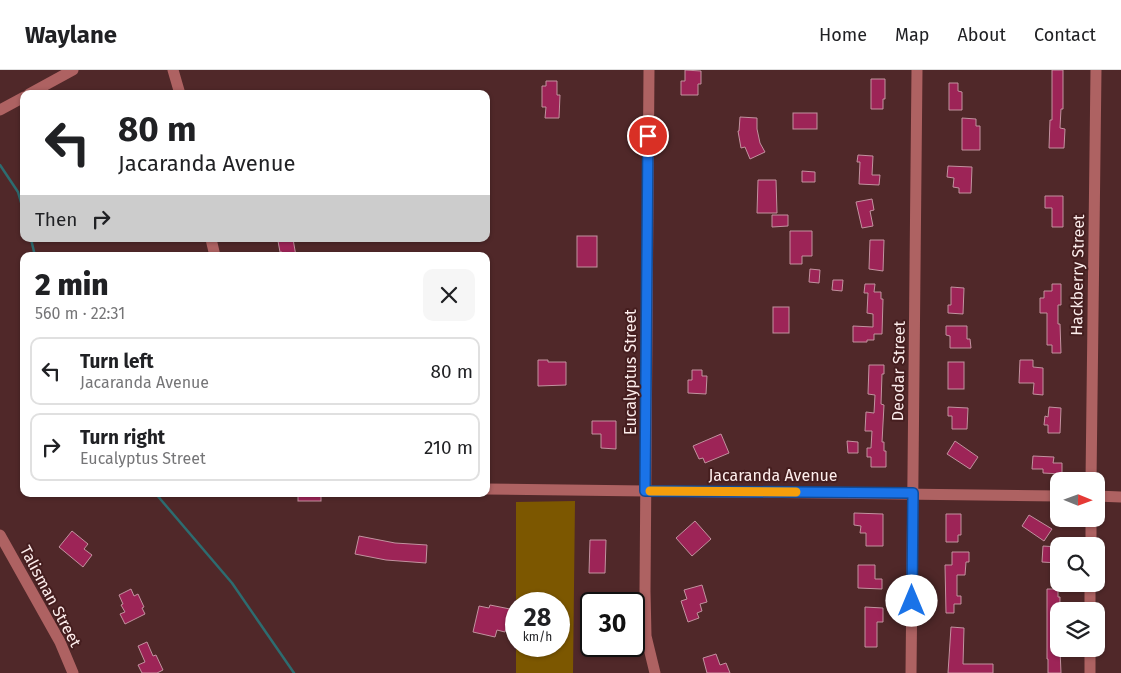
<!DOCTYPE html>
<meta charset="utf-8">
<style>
:root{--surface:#fff;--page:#f6f6f6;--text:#202124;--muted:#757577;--line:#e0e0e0}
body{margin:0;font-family:"Fira Sans",sans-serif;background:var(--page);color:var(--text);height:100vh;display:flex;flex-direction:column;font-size:19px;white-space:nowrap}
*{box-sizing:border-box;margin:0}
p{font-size:16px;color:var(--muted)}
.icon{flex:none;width:28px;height:28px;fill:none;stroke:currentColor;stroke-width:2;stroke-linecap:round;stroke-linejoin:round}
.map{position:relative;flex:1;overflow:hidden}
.details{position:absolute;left:20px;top:182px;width:470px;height:245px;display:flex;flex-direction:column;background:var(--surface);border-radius:10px;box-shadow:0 1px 4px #0004}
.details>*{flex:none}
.hud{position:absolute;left:20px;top:20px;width:470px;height:152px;border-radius:10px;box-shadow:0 1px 4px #0004;background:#fff;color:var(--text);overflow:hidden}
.needle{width:32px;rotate:91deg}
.buttons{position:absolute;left:1050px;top:402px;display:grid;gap:10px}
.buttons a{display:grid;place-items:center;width:55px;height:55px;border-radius:10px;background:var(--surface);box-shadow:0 1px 4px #0004;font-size:25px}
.speed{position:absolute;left:505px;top:522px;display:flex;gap:10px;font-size:25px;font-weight:700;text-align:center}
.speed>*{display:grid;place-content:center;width:65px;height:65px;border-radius:50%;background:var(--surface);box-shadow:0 1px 4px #0004;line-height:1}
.speed small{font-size:12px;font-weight:400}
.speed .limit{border:2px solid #111;border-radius:8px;background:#fff;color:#111}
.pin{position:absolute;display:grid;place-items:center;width:42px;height:42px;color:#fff;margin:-21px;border:2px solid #fff;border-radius:50%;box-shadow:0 1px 5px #0007}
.me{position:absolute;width:55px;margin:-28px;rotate:0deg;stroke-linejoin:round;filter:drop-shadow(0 0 4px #0008)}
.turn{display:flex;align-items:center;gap:18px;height:105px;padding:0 15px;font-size:22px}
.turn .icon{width:65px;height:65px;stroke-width:2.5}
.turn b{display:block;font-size:35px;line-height:42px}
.then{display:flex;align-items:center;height:48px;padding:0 15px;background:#0003;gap:10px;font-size:19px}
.round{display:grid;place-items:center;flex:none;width:52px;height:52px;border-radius:10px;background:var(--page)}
.headline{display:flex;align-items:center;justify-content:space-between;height:85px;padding:0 15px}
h1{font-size:30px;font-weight:800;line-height:38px}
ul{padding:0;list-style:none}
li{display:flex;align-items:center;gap:15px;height:68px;margin:0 10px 8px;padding:0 5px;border:2px solid var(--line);border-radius:10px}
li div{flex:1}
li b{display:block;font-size:19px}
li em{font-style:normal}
header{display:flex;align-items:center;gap:30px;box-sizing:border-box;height:70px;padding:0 25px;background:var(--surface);border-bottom:1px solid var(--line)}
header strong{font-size:24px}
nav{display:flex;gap:28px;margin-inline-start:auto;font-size:18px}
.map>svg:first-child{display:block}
</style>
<header>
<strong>Waylane</strong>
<nav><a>Home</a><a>Map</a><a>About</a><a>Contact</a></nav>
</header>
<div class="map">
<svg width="1121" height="603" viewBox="0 0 1121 603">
<rect width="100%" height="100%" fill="#502829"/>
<path fill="#7c5700" d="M575,431L573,603H516V576H559V534H516V432Z"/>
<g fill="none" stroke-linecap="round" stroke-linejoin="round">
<g stroke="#2d6c70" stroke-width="2.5">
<path d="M0,95L18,122L24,143"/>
<path d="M31,169L35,186"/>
<path d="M156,424L232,513L294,603"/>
</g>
</g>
<g fill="#9d2457" stroke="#c2929f">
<path d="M685,0L701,1V14H698V25H681V11H685Z"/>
<path d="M1052,0H1063V39H1061L1060,58L1065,59L1064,78H1049L1050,50H1052Z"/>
<path d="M871,9H885V29H883V39H871Z"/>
<path d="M546,11H557V25H560L559,48H545L546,37H542V16H546Z"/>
<path d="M949,13H958V21L962,22V40H949Z"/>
<rect x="793" y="43" width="24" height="16"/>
<path d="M740,47L757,48V59L760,73L765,82L750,89L745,77L741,78L738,61H739Z"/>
<path d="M962,48L976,49V56H980V80H962Z"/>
<path d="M858,85L873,86L872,105H880L879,115L859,114L860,92H857Z"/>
<path d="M948,96L972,97L971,123H959V118L953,117L954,108L947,107Z"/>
<path d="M802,101L815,102V112H802Z"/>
<path d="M758,110H776L777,143H757Z"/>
<path d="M1045,126H1063V157H1052V138H1045Z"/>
<path d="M872,129L874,140L870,141L873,156L862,158L856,132Z"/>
<path d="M772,145H788V156L772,157Z"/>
<path d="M790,161H812V186H802V194H790Z"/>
<rect x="577" y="166" width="20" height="31"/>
<path d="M293,169L296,186H283L282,182H280L278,171Z"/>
<path d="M870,170H884L883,201L869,199Z"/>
<path d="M810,199L820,200L819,213L809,212Z"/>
<path d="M833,210H843L842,221L832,220Z"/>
<path d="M865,214H875L874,222H881V229H883L882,264H874V270H867V272H853V256L873,257V244L867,243L868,223H864Z"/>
<path d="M1052,214H1061V235H1058V254H1060L1061,283H1052V275H1047V243H1040V228H1044V221H1052Z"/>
<path d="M951,217L964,218L963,244L948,243V235H951Z"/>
<rect x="773" y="237" width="16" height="26"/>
<path d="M946,256H967V269H970L971,278H950V266L946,265Z"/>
<path d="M538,290H548V292H566V315L538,316Z"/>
<path d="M1020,290H1033V297L1043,298V325L1033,324L1034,313H1019Z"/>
<rect x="948" y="292" width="16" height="27"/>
<path d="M869,295H884V304H882L881,334L884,335L882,372H884V381H886V397H871V387H867V378H871L872,361H865L866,342L874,343L875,325L868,324Z"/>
<path d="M692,300H702V306H707L706,324L688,323V310H692Z"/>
<path d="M948,337L968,338L967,359H952V346H948Z"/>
<path d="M1049,337L1061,338L1060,363H1048V355H1044L1045,346L1048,347Z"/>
<path d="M592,351H616V379L601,378V364H592Z"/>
<path d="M721,364L729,383L705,393L703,388L699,389L693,376Z"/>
<path d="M847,371L858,372V383H848Z"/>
<path d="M955,371L978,387L970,399L947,384Z"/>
<path d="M1033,386L1054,387L1053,393H1062V404L1043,403V399H1032Z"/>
<rect x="298" y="424" width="23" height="7"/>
<path d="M854,443L883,444V476H866V463H860L861,456L854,455Z"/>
<path d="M946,444H961V465H958V472H946Z"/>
<path d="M1029,445L1052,459L1044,471L1022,456Z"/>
<path d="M695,451L711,469L692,486L676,468Z"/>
<path d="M72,461L88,474L84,479L92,485L83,497L59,477Z"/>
<path d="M359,466L395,473L427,475L426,493L386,490L355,484Z"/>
<path d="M590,470H606L605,503H589Z"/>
<path d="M1043,476L1059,477L1058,493L1042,492Z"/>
<path d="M952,482H969V492H966L965,505H957V526H961V534H954V543H946L945,495H952Z"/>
<path d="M858,495H875V509H882V519L858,518Z"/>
<path d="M702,515L707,532L700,534L702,541L697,543L699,548L688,552L681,531L687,529L684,520Z"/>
<path d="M131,519L134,526L138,524L144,537L142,538L145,544L125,554L120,544L125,542L121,535L123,534L119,525Z"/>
<path d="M1047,519H1058V527H1060L1059,579H1060L1061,603H1048V589H1047Z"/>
<path d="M490,535L510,539L505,562L497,560L495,567L473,562L479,536L489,538Z"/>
<path d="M865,537L883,538V552H877V577H865Z"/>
<path d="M951,557L964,558L963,594H993V603H948Z"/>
<path d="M147,572L153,586L156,585L163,600L157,603H142L138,595L145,592L138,576Z"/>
<path d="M716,584L720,595L726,593L730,603H707L703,588Z"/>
</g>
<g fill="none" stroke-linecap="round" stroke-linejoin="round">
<g stroke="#ae6262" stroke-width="11">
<path d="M173,0L180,24"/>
<path d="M649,0L645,521L646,566L655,603"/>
<path d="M29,24L73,0"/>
<path d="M0,40L24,27"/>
<path d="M211,169L215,186"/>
<path d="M1091,411L1096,0"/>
<path d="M486,419L1059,426"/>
<path d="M1096,426L1121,427"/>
<path d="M0,465L60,572L73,603"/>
<path d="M1091,476V449"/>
<path d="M1090,541V514"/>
<path d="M911,603L917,0"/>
<path d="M1090,603V579"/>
</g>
</g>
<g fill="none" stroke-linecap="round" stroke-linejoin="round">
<g stroke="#114b97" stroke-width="12">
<path id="route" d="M648,66L645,421L913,423L912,531"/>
</g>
<use href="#route" stroke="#1a73e8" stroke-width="9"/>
<path stroke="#f59e0b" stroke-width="9" d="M650,421L796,422"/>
</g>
<g text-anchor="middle" stroke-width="4" stroke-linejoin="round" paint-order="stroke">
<g font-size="16" fill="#fdedec" stroke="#451e1f">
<text transform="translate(1077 205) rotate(-89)" y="6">Hackberry Street</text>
<text transform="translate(898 301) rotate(-89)" y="6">Deodar Street</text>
<text transform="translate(630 302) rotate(-90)" y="6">Eucalyptus Street</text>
<text x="773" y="411">Jacaranda Avenue</text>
<text transform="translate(51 526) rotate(62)" y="6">Talisman Street</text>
</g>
</g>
</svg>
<div class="buttons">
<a><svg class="needle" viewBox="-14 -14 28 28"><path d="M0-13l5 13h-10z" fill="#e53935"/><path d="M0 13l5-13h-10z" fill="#757577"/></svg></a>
<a><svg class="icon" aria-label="search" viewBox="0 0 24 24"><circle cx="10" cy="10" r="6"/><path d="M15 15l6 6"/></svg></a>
<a><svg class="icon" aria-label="layers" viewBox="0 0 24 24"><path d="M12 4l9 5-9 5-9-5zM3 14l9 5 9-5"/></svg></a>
</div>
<div class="speed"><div>28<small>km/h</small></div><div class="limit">30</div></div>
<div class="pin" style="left:648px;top:66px;background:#d93025"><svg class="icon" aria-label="arrive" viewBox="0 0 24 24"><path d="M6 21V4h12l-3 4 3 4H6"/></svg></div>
<svg class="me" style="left:912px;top:531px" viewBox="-20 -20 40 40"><circle r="19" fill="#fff"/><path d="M0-13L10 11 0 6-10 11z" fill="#1a73e8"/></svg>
<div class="hud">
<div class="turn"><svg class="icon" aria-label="left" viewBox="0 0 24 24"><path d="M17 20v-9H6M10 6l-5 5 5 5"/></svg><div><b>80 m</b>Jacaranda Avenue</div></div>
<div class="then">Then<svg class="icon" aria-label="right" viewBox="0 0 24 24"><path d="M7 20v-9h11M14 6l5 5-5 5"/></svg></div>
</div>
<section class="details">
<div class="headline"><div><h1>2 min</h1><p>560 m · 22:31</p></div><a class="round"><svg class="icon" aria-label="close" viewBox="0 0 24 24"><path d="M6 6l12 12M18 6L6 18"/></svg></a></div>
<ul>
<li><svg class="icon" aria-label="left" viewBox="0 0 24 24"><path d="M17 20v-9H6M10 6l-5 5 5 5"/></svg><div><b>Turn left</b><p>Jacaranda Avenue</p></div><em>80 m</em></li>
<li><svg class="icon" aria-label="right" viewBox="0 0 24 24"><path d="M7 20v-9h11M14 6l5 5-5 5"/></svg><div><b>Turn right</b><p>Eucalyptus Street</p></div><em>210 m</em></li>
</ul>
</section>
</div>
